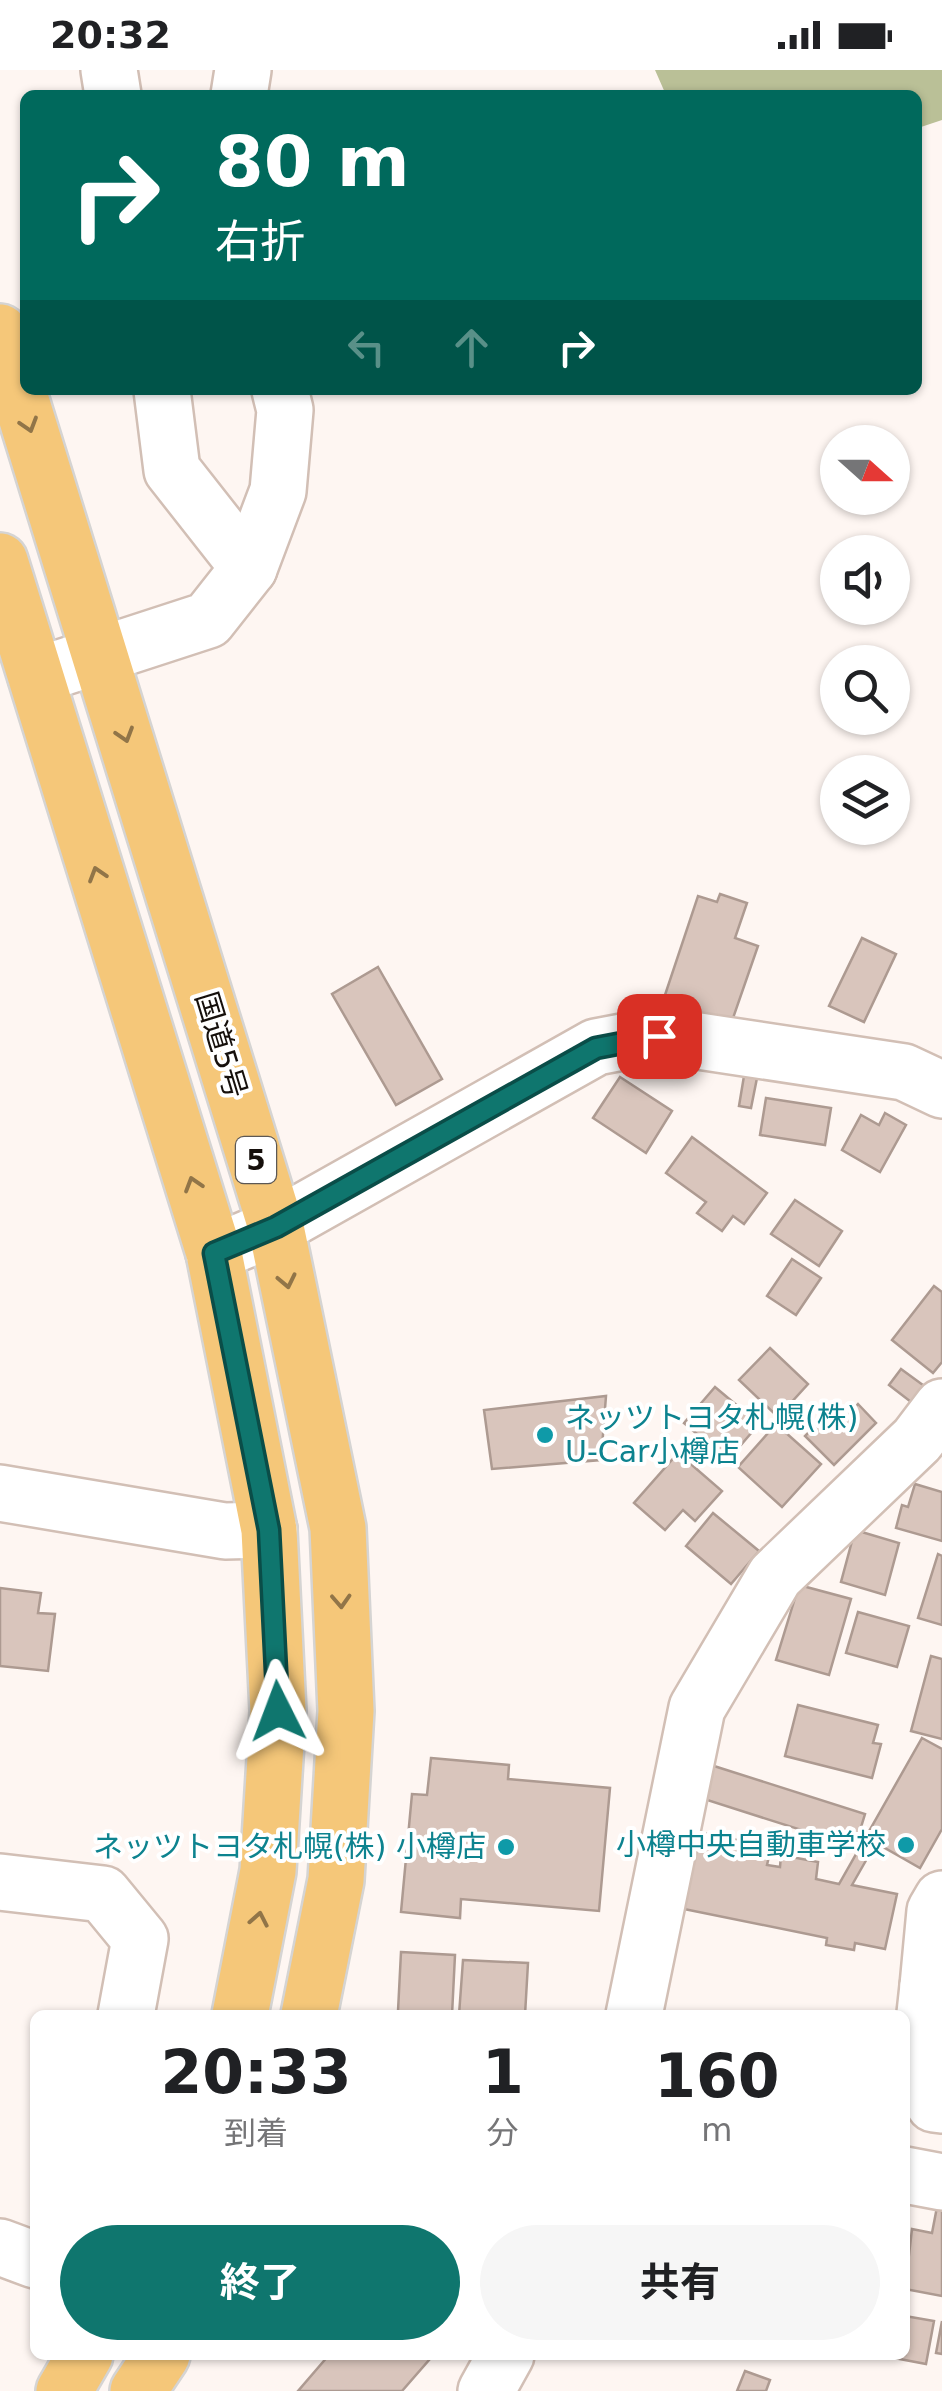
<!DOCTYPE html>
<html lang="ja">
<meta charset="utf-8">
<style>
:root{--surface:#fff;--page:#f6f6f6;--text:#202124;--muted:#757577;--accent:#0f766e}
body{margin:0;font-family:"DejaVu Sans","Noto Sans JP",sans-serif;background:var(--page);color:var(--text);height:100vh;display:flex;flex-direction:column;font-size:38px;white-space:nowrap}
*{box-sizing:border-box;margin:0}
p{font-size:32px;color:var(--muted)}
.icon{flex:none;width:55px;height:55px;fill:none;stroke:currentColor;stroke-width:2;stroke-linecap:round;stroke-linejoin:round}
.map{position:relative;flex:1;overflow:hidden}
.sheet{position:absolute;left:30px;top:1940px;width:880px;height:350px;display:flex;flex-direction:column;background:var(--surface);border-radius:15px;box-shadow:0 2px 8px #0004}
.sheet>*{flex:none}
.hud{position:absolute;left:20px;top:20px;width:902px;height:305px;border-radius:15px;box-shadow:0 2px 8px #0004;background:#00695c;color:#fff;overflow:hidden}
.needle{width:65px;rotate:111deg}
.buttons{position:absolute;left:820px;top:355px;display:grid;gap:20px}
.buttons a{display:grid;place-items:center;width:90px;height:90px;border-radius:50%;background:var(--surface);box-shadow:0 2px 8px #0004;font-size:50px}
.pin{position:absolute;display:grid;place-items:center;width:85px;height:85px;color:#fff;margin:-42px;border-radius:20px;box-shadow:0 5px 15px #0006}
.me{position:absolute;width:110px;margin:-55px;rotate:357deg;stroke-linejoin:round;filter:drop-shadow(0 0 8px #0008)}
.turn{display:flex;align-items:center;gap:35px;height:210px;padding:0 30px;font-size:45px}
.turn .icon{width:130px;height:130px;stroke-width:2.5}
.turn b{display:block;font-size:70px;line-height:85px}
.lanes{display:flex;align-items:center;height:95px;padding:0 30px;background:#0003;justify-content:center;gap:50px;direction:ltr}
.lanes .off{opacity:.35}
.eta{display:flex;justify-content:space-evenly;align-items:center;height:170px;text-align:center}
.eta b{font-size:60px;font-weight:700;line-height:70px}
.cta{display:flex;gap:20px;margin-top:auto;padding:20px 30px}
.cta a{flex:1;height:115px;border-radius:60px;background:var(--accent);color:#fff;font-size:40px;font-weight:700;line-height:115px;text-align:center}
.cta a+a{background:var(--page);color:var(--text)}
.status{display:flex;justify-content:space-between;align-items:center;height:70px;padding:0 50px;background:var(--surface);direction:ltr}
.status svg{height:28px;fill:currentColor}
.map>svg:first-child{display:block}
</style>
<div class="status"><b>20:32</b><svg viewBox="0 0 49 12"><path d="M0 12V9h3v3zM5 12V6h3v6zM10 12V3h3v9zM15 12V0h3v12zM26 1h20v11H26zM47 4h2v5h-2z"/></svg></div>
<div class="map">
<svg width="942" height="2321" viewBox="0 0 942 2321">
<rect width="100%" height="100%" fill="#fef6f2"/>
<path fill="#bac097" d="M655,0H942V50L918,58V25H666Z"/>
<g fill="#d9c5bc" stroke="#ad9a91" stroke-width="2.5">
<path d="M720,824L747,833L735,868L758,876L732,951L659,943L698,826L717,832Z"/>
<path d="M862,868L896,884L864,952L829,936Z"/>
<path d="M378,897L442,1009L396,1035L332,924Z"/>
<path d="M744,1006L757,1008L751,1038L739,1036Z"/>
<path d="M620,1007L672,1041L646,1083L593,1048Z"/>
<path d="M766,1028L831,1038L825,1075L760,1065Z"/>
<path d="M885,1043L906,1055L880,1102L842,1080L861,1045L879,1055Z"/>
<path d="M692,1067L767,1123L744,1154L733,1146L722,1161L697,1143L706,1132L666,1103Z"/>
<path d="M795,1130L842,1161L819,1196L771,1164Z"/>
<path d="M792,1189L821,1208L796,1245L767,1226Z"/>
<path d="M934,1216L942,1222V1292L933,1303L892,1270Z"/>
<path d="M770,1278L808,1314L778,1347L739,1310Z"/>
<path d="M901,1299L927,1318L915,1335L889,1315Z"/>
<path d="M715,1317L759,1354L728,1390L684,1353Z"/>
<path d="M606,1326L601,1390L492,1399L484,1340Z"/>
<path d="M858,1334L876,1353L834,1395L805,1366L835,1336L846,1347Z"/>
<path d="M776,1354L821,1394L782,1437L738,1397Z"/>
<path d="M678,1383L722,1421L695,1451L683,1440L665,1460L634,1433Z"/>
<path d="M915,1414L942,1422V1471L896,1458L902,1435L908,1437Z"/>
<path d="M713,1443L759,1481L731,1514L686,1476Z"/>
<path d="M855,1460L899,1473L885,1525L841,1512Z"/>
<path d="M938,1484L942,1486V1555L918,1548Z"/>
<path d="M799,1515L851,1529L829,1605L776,1590Z"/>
<path d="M0,1518L41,1523L38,1543L55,1544L48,1601L0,1596Z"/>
<path d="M858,1542L909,1556L897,1597L846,1583Z"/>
<path d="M931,1586L942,1589V1669L911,1661Z"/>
<path d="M798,1635L878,1655L873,1673L881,1674L872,1708L785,1686Z"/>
<path d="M922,1668L942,1679V1759L920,1798L876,1773L852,1815L897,1824L885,1879L855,1873L854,1880L826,1875L827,1868L684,1839L699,1762L742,1771L741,1777L770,1782L767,1795L780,1797L781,1785L818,1792L816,1809L839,1814Z"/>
<path d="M431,1688L509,1695L508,1709L610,1718L599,1841L461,1829L460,1848L401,1842L412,1724L427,1725Z"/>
<path d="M714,1696L865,1744L855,1777L704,1729Z"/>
<path d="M401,1882L455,1885L452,1945L398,1941Z"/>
<path d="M463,1890L528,1893L525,1945H459Z"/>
<path d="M937,2137L942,2138V2226L905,2219L912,2159L932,2163Z"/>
<path d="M905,2246L934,2251L926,2294L889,2287L905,2285Z"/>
<path d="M942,2251V2284L936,2283Z"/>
<path d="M329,2285H424L429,2290L402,2321H298Z"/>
<path d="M745,2301L770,2310L766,2321H737Z"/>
</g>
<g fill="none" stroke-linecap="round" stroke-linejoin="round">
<g stroke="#d2bfb5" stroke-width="60">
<g id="minor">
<path d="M109,0L113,25"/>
<path d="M239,25L243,0"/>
<path d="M162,320L172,400L249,498"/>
<path d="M36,606L208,550L249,498L278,421L285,340L280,320"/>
<path d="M214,1183L276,1157L596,977L659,965L904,1002L942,1020"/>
<path d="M0,1423L225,1461L269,1460"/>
<path d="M0,1812L103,1824L140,1869L126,1945"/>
<path d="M942,1829L935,1841L928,1916L942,1946"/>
<path d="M928,1916L918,2007L934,2034L942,2035"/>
<path d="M634,1945L697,1638L775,1506L917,1370L942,1337"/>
<path d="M905,2105L942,2112"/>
<path d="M0,2177L35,2190"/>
<path d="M486,2321L506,2285"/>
</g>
</g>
<g stroke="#d5d4d3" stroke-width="60">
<g id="highway">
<path d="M0,262L276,1157L338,1458L346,1641L336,1810L309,1945"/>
<path d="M0,491L214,1183L269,1460L278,1641L268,1801L240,1945"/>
<path d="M64,2321L85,2285"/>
<path d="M138,2321L162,2285"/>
</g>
</g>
<use href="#minor" stroke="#fff" stroke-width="55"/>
<use href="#highway" stroke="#f5c779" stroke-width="55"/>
</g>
<defs><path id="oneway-chevron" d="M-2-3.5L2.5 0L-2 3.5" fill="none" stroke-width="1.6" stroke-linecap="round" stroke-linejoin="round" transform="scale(2.5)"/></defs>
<g stroke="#917548">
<use href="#oneway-chevron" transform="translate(29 355) rotate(73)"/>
<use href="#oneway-chevron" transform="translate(125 665) rotate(73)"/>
<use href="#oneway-chevron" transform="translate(97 804) rotate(-107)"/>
<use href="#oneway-chevron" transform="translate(193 1114) rotate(-107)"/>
<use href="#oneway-chevron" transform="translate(287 1211) rotate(78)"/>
<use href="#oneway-chevron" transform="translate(341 1531) rotate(87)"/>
<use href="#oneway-chevron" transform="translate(259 1849) rotate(-79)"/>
</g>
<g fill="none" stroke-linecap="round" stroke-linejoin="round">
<g stroke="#0a4d48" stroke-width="25">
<path id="route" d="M278,1641L269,1460L214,1183L276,1157L596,978L659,966"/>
</g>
<use href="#route" stroke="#0f766e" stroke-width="18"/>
</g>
<g fill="#0f9aa8" stroke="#fff" stroke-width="4">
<circle cx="545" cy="1365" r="10"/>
<circle cx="906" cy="1775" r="10"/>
<circle cx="506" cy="1777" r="10"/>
</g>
<g text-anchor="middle" stroke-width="8" stroke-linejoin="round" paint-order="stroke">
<rect fill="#fff" stroke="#5c5855" stroke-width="2.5" x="236" y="1067" width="40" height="46" rx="8"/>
<g font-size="28" font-weight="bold" fill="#16100c">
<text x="256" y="1100">5</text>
</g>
<g font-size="30" fill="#16100c" stroke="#fff">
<text transform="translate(221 975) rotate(73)" y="10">国道5号</text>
</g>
<g font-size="30" fill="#0d838f" stroke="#fff" text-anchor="end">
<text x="565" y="1358" text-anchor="start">ネッツトヨタ札幌(株)<tspan x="565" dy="34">U-Car小樽店</tspan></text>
<text x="886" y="1785">小樽中央自動車学校</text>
<text x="486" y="1787">ネッツトヨタ札幌(株) 小樽店</text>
</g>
</g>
</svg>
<div class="buttons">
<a><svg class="needle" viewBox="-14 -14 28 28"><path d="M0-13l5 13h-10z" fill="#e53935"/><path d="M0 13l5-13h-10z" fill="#757577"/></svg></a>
<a><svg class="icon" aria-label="sound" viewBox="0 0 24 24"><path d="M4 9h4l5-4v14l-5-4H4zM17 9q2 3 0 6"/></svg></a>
<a><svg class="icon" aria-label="search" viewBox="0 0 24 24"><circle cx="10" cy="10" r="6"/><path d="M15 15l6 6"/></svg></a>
<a><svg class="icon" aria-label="layers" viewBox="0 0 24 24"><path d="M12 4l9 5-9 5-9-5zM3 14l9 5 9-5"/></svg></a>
</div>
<div class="pin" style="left:659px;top:966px;background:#d93025"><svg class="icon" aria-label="arrive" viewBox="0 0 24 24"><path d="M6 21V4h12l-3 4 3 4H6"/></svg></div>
<svg class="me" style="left:278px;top:1641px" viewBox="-20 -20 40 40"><path d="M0-17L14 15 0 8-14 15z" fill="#0f766e" stroke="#fff" stroke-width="4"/></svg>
<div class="hud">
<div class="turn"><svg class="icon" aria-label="right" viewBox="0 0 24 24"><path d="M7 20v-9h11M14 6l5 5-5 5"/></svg><div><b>80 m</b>右折</div></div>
<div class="lanes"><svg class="icon off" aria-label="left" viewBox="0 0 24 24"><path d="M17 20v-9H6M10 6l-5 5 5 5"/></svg><svg class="icon off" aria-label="ahead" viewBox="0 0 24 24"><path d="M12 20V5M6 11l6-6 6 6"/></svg><svg class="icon" aria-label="right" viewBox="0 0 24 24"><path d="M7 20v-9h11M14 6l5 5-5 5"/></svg></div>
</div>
<section class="sheet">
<div class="eta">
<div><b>20:33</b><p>到着</p></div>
<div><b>1</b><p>分</p></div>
<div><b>160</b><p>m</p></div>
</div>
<div class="cta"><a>終了</a><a>共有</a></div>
</section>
</div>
